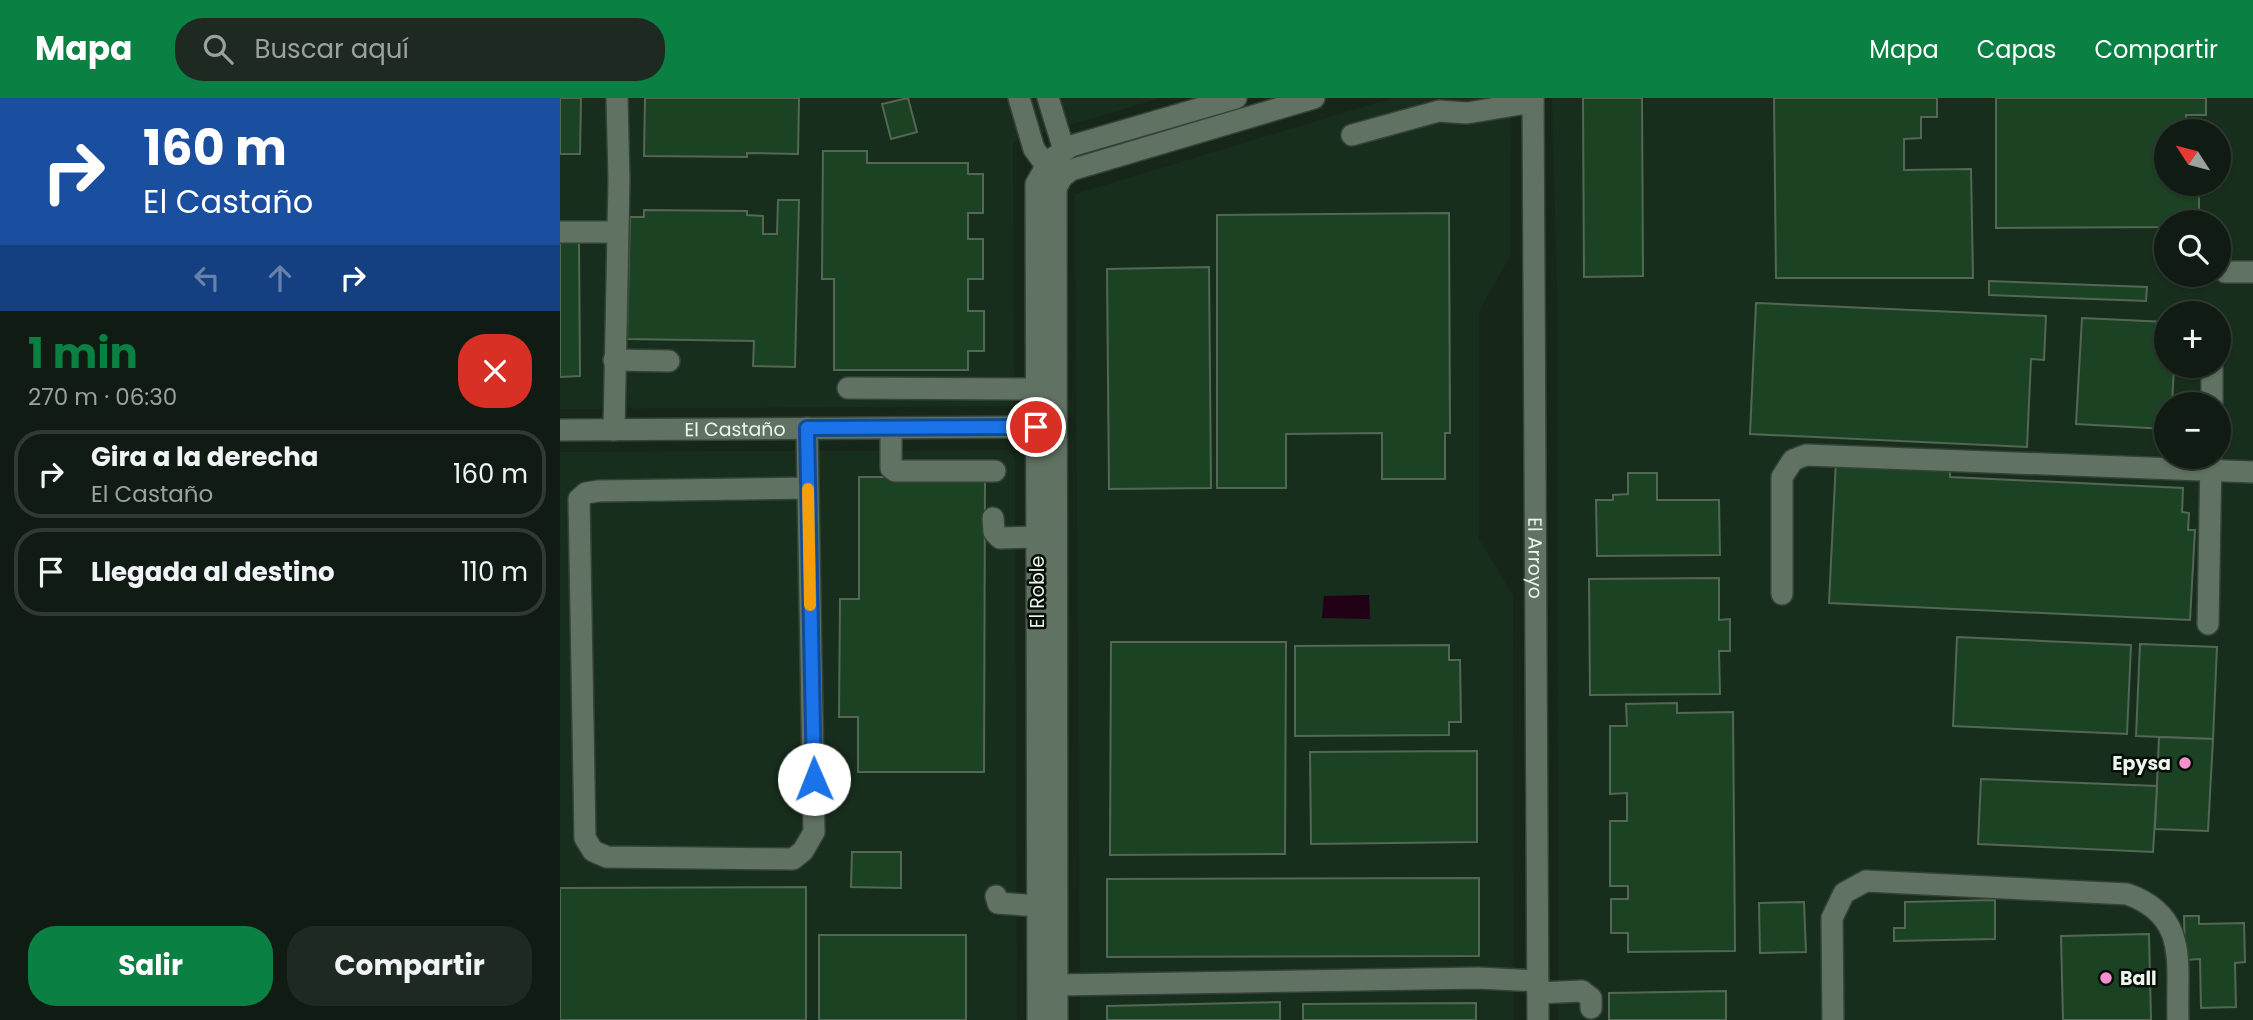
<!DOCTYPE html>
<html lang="es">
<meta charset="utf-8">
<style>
:root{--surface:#101c13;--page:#1e2921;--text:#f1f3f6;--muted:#9ca1a0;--line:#303a33;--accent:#0b8043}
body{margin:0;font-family:Poppins,sans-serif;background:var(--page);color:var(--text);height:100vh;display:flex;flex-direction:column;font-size:26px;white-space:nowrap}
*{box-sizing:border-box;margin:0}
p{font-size:23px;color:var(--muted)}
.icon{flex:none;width:38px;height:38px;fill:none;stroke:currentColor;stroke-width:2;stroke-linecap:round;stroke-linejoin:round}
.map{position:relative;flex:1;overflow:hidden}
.side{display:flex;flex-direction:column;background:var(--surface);width:560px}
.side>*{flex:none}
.hud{background:#1a4fa0;color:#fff;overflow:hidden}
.needle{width:46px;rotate:306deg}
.fabs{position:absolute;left:1594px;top:21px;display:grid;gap:14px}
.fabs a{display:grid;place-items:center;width:77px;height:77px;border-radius:50%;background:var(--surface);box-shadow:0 2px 5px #0004,0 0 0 2px var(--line);font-size:35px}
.pin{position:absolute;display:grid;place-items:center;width:60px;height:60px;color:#fff;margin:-30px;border:4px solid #fff;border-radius:50%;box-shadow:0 2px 7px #0007}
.me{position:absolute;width:77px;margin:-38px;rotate:359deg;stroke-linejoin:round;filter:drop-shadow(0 0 5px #0008)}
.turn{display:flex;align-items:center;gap:24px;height:147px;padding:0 28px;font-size:32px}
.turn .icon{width:91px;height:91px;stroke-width:2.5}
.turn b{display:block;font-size:49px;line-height:60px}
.lanes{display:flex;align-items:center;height:66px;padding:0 28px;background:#0003;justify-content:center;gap:35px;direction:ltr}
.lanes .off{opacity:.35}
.round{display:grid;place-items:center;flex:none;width:74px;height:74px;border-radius:28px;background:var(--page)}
.headline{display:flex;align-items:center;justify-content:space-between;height:119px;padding:0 28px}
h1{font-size:42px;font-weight:700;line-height:52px;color:var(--accent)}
.primary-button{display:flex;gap:14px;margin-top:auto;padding:14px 28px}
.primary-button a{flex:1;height:80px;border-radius:28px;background:var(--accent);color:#fff;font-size:28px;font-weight:700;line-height:80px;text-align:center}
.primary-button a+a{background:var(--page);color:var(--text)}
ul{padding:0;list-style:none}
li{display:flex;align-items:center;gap:21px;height:88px;margin:0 14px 10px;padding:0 14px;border:4px solid var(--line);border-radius:28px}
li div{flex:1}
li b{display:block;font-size:26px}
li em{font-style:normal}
header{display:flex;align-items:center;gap:42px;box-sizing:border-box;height:98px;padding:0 35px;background:var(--accent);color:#fff}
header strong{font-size:33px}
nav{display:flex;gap:38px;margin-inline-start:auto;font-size:24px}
.search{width:490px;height:63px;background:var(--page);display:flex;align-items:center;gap:18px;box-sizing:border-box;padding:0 24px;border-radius:28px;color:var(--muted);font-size:26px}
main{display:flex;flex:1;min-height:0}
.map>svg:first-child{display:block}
</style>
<header>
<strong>Mapa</strong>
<div class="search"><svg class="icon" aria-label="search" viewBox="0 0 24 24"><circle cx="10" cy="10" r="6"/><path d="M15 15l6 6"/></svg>Buscar aquí</div>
<nav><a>Mapa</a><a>Capas</a><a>Compartir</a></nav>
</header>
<main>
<section class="side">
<div class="hud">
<div class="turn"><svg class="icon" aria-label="right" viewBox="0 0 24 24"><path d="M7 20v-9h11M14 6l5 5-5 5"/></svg><div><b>160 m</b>El Castaño</div></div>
<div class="lanes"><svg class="icon off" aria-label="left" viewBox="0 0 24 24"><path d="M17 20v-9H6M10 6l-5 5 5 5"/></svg><svg class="icon off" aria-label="ahead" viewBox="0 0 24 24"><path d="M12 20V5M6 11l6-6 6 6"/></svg><svg class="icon" aria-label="right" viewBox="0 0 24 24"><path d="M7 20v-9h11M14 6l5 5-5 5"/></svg></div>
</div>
<div class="headline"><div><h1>1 min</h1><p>270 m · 06:30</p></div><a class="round" style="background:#d93025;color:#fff"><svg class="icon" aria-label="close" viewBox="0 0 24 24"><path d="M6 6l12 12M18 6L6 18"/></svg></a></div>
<ul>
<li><svg class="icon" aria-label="right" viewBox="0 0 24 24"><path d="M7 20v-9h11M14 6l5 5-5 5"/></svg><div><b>Gira a la derecha</b><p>El Castaño</p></div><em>160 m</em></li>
<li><svg class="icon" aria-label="arrive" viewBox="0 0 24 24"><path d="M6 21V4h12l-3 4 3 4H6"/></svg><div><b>Llegada al destino</b></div><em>110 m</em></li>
</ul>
<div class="primary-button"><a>Salir</a><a>Compartir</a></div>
</section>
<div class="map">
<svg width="1693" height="922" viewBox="0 0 1693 922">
<rect width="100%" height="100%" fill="#162619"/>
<g fill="#182e1c" fill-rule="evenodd">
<path d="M0,0H601L453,44L454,308L0,311Z"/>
<path d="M832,0H951L950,159L919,213V441L953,497L954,922H520L515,96Z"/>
<path d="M992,0H1693V922H998L997,190ZM1606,33H1659V86H1606ZM1606,124H1659V177H1606ZM1606,215H1659V268H1606ZM1606,306H1659V359H1606Z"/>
<path d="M447,352L455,360L457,922H0V354Z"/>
</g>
<path fill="#210016" d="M809,497L810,521L762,520L764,498Z"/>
<g fill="#1b4323" stroke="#546656" stroke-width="2">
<path d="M0,0H21L20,56H0Z"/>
<path d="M85,0H239L238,56L187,55V59L84,58Z"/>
<path d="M348,0L357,34L331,41L322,6Z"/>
<path d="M1023,0H1082L1083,178L1024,179Z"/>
<path d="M1214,0H1377V19H1361V40L1344,41V72L1411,71L1413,180H1216Z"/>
<path d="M1436,0H1646V17H1626V33H1606V86H1639V124H1606V129L1436,130Z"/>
<path d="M263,53H307V65H408V76H423V115H408V141H423V181H408V213H424V253H408V272H274V181H262Z"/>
<path d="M218,102H239L235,269L193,268L194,243L67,241L70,119H84V112L187,113V117L203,118V136H217Z"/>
<path d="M889,115L890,335H885V381H822V335L726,336V390H657V117Z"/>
<path d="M0,144H19L20,278L0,279Z"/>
<path d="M649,169L651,390L549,391L547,171Z"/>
<path d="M1429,183L1587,189L1586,203L1429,197Z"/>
<path d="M1196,205L1486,218L1484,262L1471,261L1467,349L1190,336Z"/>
<path d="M1522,220L1606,224V268H1614L1612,306H1606V331L1516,326Z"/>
<path d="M1276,362L1390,370V379L1623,390L1622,414L1629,415L1628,432H1635L1630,522L1269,505Z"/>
<path d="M1068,375H1097V402H1159L1160,457L1037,458L1036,402H1053V397L1068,396Z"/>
<path d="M299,379H425L424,674H298V619H279L280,501H299Z"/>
<path d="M1159,480V522L1170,521V553H1159L1160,596L1030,597L1029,481Z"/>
<path d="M1397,539L1571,547L1567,636L1393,628Z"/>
<path d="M551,544H726L725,756L550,757Z"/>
<path d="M1580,546L1657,549L1653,641L1576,638Z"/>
<path d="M889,547V562H900L901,624H889V637L735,638V548Z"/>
<path d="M1117,605V615L1173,614L1175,853L1068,854V835H1051V801H1068V788H1050V723H1067V695L1050,696V628H1067L1066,606Z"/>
<path d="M1599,639L1653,641L1648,733L1595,731Z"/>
<path d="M917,653V744L751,746L750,654Z"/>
<path d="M1421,681L1597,688L1593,754L1418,746Z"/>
<path d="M292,754H341V790L291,789Z"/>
<path d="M919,780V858L547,859V781Z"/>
<path d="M246,789V922H0V790Z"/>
<path d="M1435,802V841L1334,843V830H1345V804Z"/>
<path d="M1244,804L1246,854L1200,855L1199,805Z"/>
<path d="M1624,818H1639V826L1684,825L1685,864L1675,865L1676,909L1641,910L1640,861L1625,862Z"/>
<path d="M1589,836L1591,922H1503L1501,838Z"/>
<rect x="259" y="837" width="147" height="85"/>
<path d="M1166,893V922H1049V895Z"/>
<path d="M720,904V922H547V908Z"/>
<path d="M916,905V922H743V906Z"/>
</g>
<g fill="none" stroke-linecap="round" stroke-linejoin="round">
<g stroke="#354237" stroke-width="24">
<g id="minor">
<path d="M459,0L474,51L493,77"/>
<path d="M488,0L504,52"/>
<path id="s1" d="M973,0L978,922"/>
<path d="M792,37L879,13L907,15L973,4"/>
<path d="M0,134H57"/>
<path d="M1660,163L1661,170L1665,174H1693"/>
<path d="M54,262L109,263"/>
<path d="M288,290L475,291"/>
<path d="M1652,306V268"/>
<path d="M247,330L254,734L243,753L233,761L47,759L33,753L25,740L19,401L26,395L39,393L248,390"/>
<path d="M331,330V370L335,373H435"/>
<path id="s2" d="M0,332L476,329"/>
<path d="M54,332L59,82L57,0"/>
<path d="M433,420L434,434L440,440L477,439"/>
<path d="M1222,496V379L1233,362L1246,357L1693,374"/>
<path d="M1648,526L1651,360"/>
<path d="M436,798L438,805L478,808"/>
<path d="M497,887L919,880L978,883"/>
<path d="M978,895L1022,893L1031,900V910"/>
<path d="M478,922L476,86L490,62L511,48L676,0"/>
<path d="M497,922L496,90L502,79L511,72L754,0"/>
<path d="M1273,922L1272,820L1284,795L1306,783L1567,796C1630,818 1616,867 1618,922"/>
</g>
</g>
<use href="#minor" stroke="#607262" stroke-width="21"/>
</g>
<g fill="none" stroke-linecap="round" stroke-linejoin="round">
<g stroke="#114b97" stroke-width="18">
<path id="route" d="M254,681L247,330L476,329"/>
</g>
<use href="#route" stroke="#1a73e8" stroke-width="12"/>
<path stroke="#f59e0b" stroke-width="12" d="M248,391L250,507"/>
</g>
<g fill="#f790cf" stroke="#070d07" stroke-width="2.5">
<circle cx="1625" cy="665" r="7"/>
<circle cx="1546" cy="880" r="7"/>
</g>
<g text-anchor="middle" stroke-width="5" stroke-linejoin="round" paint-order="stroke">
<g font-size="19" fill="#ebf6ec" stroke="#070d07">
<text dy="7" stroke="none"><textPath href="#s2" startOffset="175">El Castaño</textPath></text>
<text dy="7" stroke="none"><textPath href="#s1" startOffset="460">El Arroyo</textPath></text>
<text transform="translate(477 494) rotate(-90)" y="7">El Roble</text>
</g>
<g font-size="19" font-weight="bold" fill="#ebf6ec" stroke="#070d07" text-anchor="end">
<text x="1611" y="672">Epysa</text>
<text x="1560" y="887" text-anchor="start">Ball</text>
</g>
</g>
</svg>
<div class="fabs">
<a><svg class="needle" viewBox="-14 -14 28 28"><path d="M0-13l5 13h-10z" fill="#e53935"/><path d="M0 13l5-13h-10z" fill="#9ca1a0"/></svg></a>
<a><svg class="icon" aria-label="search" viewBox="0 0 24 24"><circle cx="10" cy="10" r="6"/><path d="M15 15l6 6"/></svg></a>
<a>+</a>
<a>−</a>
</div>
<div class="pin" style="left:476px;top:329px;background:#d93025"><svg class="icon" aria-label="arrive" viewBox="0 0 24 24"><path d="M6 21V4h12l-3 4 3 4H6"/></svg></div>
<svg class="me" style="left:254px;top:681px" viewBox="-20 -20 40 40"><circle r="19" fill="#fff"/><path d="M0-13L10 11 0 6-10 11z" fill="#1a73e8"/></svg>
</div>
</main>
